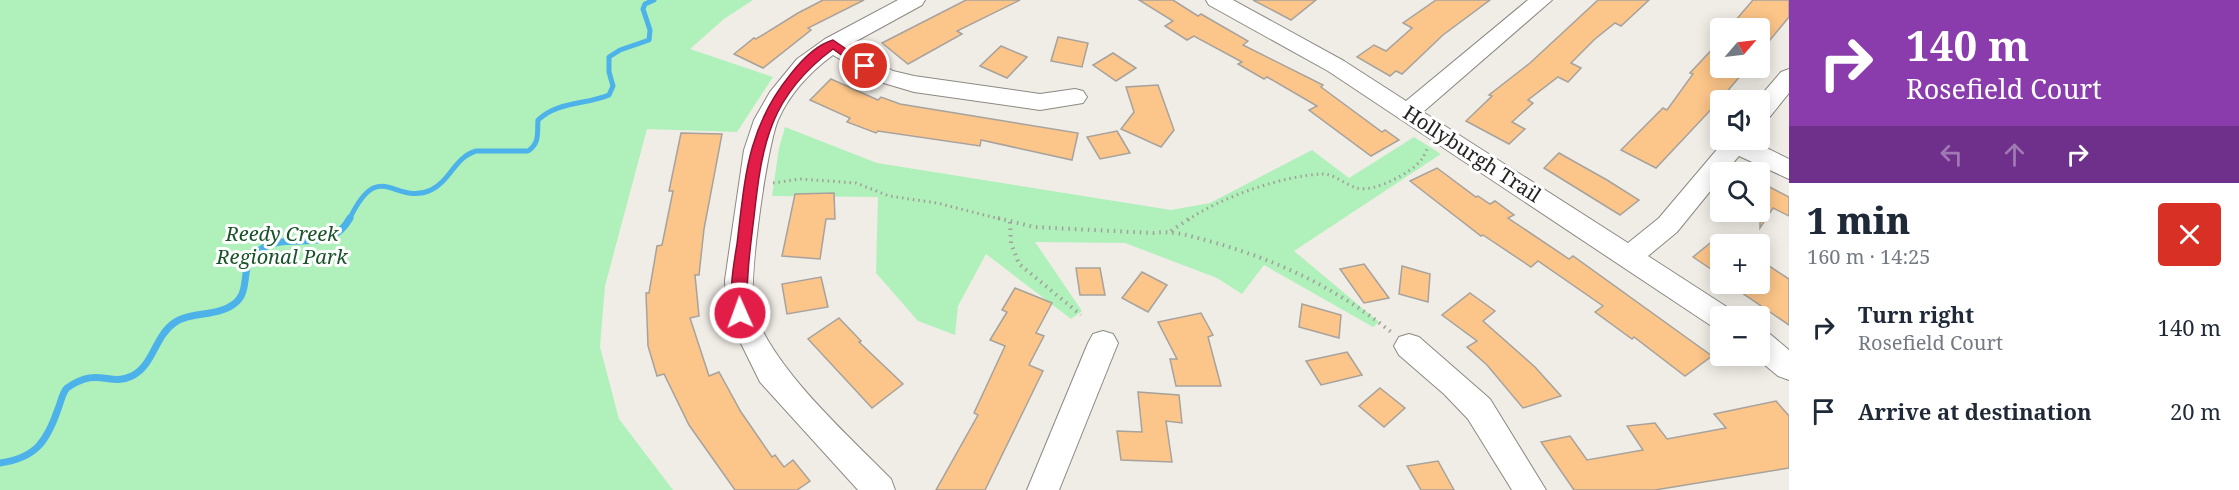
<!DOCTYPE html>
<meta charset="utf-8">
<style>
:root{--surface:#fff;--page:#f6f6f7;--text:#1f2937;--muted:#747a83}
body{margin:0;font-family:"Noto Serif",serif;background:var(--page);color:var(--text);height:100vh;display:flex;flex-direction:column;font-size:22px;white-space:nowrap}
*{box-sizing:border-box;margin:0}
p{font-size:20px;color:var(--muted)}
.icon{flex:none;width:33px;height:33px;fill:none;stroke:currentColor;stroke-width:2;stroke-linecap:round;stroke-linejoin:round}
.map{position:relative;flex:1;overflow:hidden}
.side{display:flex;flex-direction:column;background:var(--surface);width:450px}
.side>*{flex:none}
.hud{background:#8a3cad;color:#fff;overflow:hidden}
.needle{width:39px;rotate:62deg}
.controls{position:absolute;left:1710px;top:18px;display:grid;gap:12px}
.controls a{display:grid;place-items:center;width:60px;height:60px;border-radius:6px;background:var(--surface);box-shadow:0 3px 15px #0003;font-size:30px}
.pin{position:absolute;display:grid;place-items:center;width:51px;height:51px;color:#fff;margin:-26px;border:3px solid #fff;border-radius:50%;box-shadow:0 2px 6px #0007}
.me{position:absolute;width:66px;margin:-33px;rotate:358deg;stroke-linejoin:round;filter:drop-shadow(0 0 4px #0008)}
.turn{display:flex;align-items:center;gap:21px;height:126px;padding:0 18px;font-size:27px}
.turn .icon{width:78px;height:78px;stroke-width:2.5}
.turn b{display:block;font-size:42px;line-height:51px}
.lanes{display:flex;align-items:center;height:57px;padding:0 18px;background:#0003;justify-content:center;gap:30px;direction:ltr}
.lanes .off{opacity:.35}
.round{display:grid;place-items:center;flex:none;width:63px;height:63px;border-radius:6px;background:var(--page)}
.summary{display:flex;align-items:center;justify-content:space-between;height:102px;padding:0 18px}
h1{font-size:36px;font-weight:800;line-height:45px}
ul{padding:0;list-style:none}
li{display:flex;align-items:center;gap:18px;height:84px;padding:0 18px}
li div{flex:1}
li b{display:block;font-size:22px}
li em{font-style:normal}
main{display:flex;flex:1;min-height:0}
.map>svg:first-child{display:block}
</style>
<main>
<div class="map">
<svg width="1789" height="490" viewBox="0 0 1789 490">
<rect width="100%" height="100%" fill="#f0ede6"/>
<g fill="#b0f1bb">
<path d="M0,0H753L724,19L690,49L773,77L737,132L647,129L605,286L600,347L619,419L673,490H0Z"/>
<path d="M785,127L877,163L1171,210L1210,203L1312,150L1349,178L1414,137L1441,154L1294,251L1379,322L1373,327L1264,265L1242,294L1217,278L1125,243L1035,242L1082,311L1071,319L986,254L958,306L955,335L918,321L876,273L878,197L772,196L779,148Z"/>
</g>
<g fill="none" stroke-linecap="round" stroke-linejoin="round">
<path stroke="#4db2ea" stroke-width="5" d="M349,220C380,155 394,207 431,190C450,181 455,157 476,151H528C540,143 537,133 538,120C558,101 585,105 609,95L613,86L609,72V57L620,50L649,40L650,30L643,9L645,4L654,0"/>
<path stroke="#4db2ea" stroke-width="7" d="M0,463C36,458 47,441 58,409C61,402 62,393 67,388C98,366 109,387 132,376C153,366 155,336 174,323C191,311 217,317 234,304C251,292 240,269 254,255C284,225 327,260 350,218"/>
</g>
<g fill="#fcc589" stroke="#a7a29d" stroke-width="1.5">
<path d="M823,0H864L808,28L811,30L763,68L734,54L754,38L756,39L798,13Z"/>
<path d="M966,0H1020L957,31L962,34L908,64L882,43Z"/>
<path d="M1139,0H1173L1198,16L1201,14L1248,41L1243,45L1323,85L1321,87L1382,132L1385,130L1399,140L1371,156L1309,110L1317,106L1267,77L1264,79L1238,64L1242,62L1194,36L1187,40L1165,26L1173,21Z"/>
<path d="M1253,0H1316L1291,20Z"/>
<path d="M1436,0H1490L1443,35L1402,74L1396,71L1390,76L1357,57L1374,45L1386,51L1412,28L1403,23Z"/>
<path d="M1598,0H1649L1621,26L1615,23L1595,39L1571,63L1581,68L1568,82L1558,77L1528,100L1533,103L1512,122L1525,129L1509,144L1466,121L1492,96L1489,95L1530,63Z"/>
<path d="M1753,0H1789V17L1760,52V28H1729Z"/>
<path d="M1058,37L1088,43L1082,67L1051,61Z"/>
<path d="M1720,41V68H1747L1719,101L1656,168L1621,150L1663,108L1667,110L1693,74L1690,73Z"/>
<path d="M1001,46L1027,57L1007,78L980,66Z"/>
<path d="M1113,53L1136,68L1116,81L1093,65Z"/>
<path d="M831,79L878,100L881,97L900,104L1078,133L1072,160L981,140L980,146L878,131L876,133L847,122L850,118L810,100Z"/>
<path d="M1158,85L1174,130L1161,147L1121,129L1134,112L1126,87Z"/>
<path d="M1117,131L1130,153L1100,159L1087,137Z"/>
<path d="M681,133L722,134L704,229L699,275H695L699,316L690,318L709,376L719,372L741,412L772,457L775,455L784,467L793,460L810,481L797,490H735L689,425L664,374L657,376L648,346L646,293H649L657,246L662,245L673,191H669Z"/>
<path d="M1559,153L1607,180L1639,200L1620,215L1544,168Z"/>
<path d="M1437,168L1476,197L1478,196L1490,204L1495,201L1514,215L1508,218L1569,259L1573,256L1712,356L1685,376L1634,337L1632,339L1595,312L1603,306L1538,261L1531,267L1483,235L1481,236L1410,181Z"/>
<path d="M1760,182L1789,197V216L1773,208L1760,228Z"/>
<path d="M834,193L835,219H826L820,259L782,256L795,194Z"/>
<path d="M1720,235V275L1693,257Z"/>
<path d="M1760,260L1789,279V325L1729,284H1760Z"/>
<path d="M1364,264L1389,298L1364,303L1340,269Z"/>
<path d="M1402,266L1430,274L1428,302L1399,294Z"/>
<path d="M1076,268H1100L1105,295H1080Z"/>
<path d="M1142,272L1167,285L1148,312L1122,298Z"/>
<path d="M821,277L828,307L787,314L782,284Z"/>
<path d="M1015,288L1052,303L1036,333L1044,336L1029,365L1043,371L985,490H936L978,415L974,413L1005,346L990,340L1007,312L1002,310Z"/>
<path d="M1470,293L1495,311L1483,321L1535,367L1561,396L1523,408L1487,365L1467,347L1477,341L1442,315Z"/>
<path d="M1302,304L1341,315L1339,338L1299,327Z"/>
<path d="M1201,313L1213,335L1208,337L1221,386H1176L1170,359H1177L1158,322Z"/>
<path d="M839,318L861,341L859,342L903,384L872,408L808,339Z"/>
<path d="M1347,352L1362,375L1321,385L1306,361Z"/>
<path d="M1380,388L1405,408L1384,427L1359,406Z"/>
<path d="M1138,392L1179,395L1182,423L1166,421L1172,462L1121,460L1117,431L1142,432Z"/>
<path d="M1776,401L1789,416V468L1655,490H1574L1541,442L1570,436L1587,460L1643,450L1627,426L1655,423L1667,439L1726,428L1714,414Z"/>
<path d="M1438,461L1454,490H1421L1407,466Z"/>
</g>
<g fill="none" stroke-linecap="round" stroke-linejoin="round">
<g stroke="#8c8983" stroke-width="2">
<g id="minor">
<path d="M898,0H925L922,5L849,45L893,71L914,76L1040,94L1075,89L1083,91L1087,97L1083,103L1040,110L914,92L877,81L833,55C810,72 790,93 778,120C767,146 746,290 755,314C777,372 847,434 891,479L895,490H858L760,382L726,313L725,280L744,150L754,120L770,92L797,59L825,39Z"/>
<path d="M1206,0H1233L1344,61L1406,101L1528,0H1552L1423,112L1628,243L1659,218L1725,140H1750L1789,159V179L1739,156L1725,172H1720V179L1677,232L1648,256L1730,309L1734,316H1720V328L1710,325L1328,71L1209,5Z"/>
<path d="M1789,69V93L1768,119L1760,121V100H1757L1781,72Z"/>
<path d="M1103,331L1113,334L1118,343L1059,490H1027L1088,343L1093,334Z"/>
<path d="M1760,331L1770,334L1789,350V380L1778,376L1754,356H1760Z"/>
<path d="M1409,334L1419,337L1490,399L1546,490H1512L1468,419L1444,394L1399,355L1394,346L1399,337Z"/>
</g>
</g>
<g stroke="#a19f9a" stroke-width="3" stroke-dasharray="1.5 4" stroke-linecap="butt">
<path d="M773,183L800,179L856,183L889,196L937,203L1004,220"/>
<path d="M1188,220C1219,198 1284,175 1323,174C1334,174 1346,185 1357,188C1373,193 1412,173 1422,159C1424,156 1426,151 1428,147"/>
</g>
<g stroke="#a19f9a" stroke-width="4" stroke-dasharray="1.5 5" stroke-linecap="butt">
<path d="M998,218L1034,227L1153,233C1176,230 1193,237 1216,243C1281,262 1338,289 1391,332"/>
<path d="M1010,222L1011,243L1019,264L1081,315"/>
<path d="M1171,231L1190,218"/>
</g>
<use href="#minor" fill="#fff" fill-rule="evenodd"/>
</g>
<path fill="#e11d48" stroke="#92132f" stroke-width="1.5" d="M833,40L871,66L869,69H861L833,49C770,96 762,143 754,217C750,249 746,280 747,313L745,317H735C727,300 734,262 737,244C745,178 747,128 790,75C800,62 816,45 833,40Z"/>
<g text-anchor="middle" stroke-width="6" stroke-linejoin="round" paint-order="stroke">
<g font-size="20" fill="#262422" stroke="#fff">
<text transform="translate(1472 154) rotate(33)" y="7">Hollyburgh Trail</text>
</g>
<g font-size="20" font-style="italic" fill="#195329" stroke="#fff">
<text x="282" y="241">Reedy Creek<tspan x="282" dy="23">Regional Park</tspan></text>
</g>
</g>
</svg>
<div class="controls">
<a><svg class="needle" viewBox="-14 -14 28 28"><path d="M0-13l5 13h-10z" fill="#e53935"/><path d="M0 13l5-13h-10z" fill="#747a83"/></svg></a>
<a><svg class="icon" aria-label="sound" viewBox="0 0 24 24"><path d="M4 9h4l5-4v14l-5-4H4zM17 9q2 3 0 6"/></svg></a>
<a><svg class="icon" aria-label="search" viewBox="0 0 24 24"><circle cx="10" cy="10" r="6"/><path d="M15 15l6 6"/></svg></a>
<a>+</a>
<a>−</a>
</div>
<div class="pin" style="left:865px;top:66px;background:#d93025"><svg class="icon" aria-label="arrive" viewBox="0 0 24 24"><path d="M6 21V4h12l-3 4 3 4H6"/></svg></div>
<svg class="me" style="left:740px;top:313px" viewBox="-20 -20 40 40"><circle r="17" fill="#e11d48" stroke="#fff" stroke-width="3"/><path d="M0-11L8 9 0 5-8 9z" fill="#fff"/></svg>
</div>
<section class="side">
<div class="hud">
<div class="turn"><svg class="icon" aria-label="right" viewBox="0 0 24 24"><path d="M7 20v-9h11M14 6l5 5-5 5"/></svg><div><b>140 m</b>Rosefield Court</div></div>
<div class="lanes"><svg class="icon off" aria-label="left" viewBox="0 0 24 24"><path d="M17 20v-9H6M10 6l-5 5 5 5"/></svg><svg class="icon off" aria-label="ahead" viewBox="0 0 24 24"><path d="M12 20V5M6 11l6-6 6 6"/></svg><svg class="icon" aria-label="right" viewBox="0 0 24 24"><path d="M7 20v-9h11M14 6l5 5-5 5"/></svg></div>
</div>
<div class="summary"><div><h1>1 min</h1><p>160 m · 14:25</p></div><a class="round" style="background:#d93025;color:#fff"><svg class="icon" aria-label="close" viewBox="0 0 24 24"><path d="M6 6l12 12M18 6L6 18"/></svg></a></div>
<ul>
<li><svg class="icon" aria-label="right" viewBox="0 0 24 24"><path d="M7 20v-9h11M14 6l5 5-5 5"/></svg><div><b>Turn right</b><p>Rosefield Court</p></div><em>140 m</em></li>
<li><svg class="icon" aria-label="arrive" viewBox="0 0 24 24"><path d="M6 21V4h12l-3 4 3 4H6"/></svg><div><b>Arrive at destination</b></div><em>20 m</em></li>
</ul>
</section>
</main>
